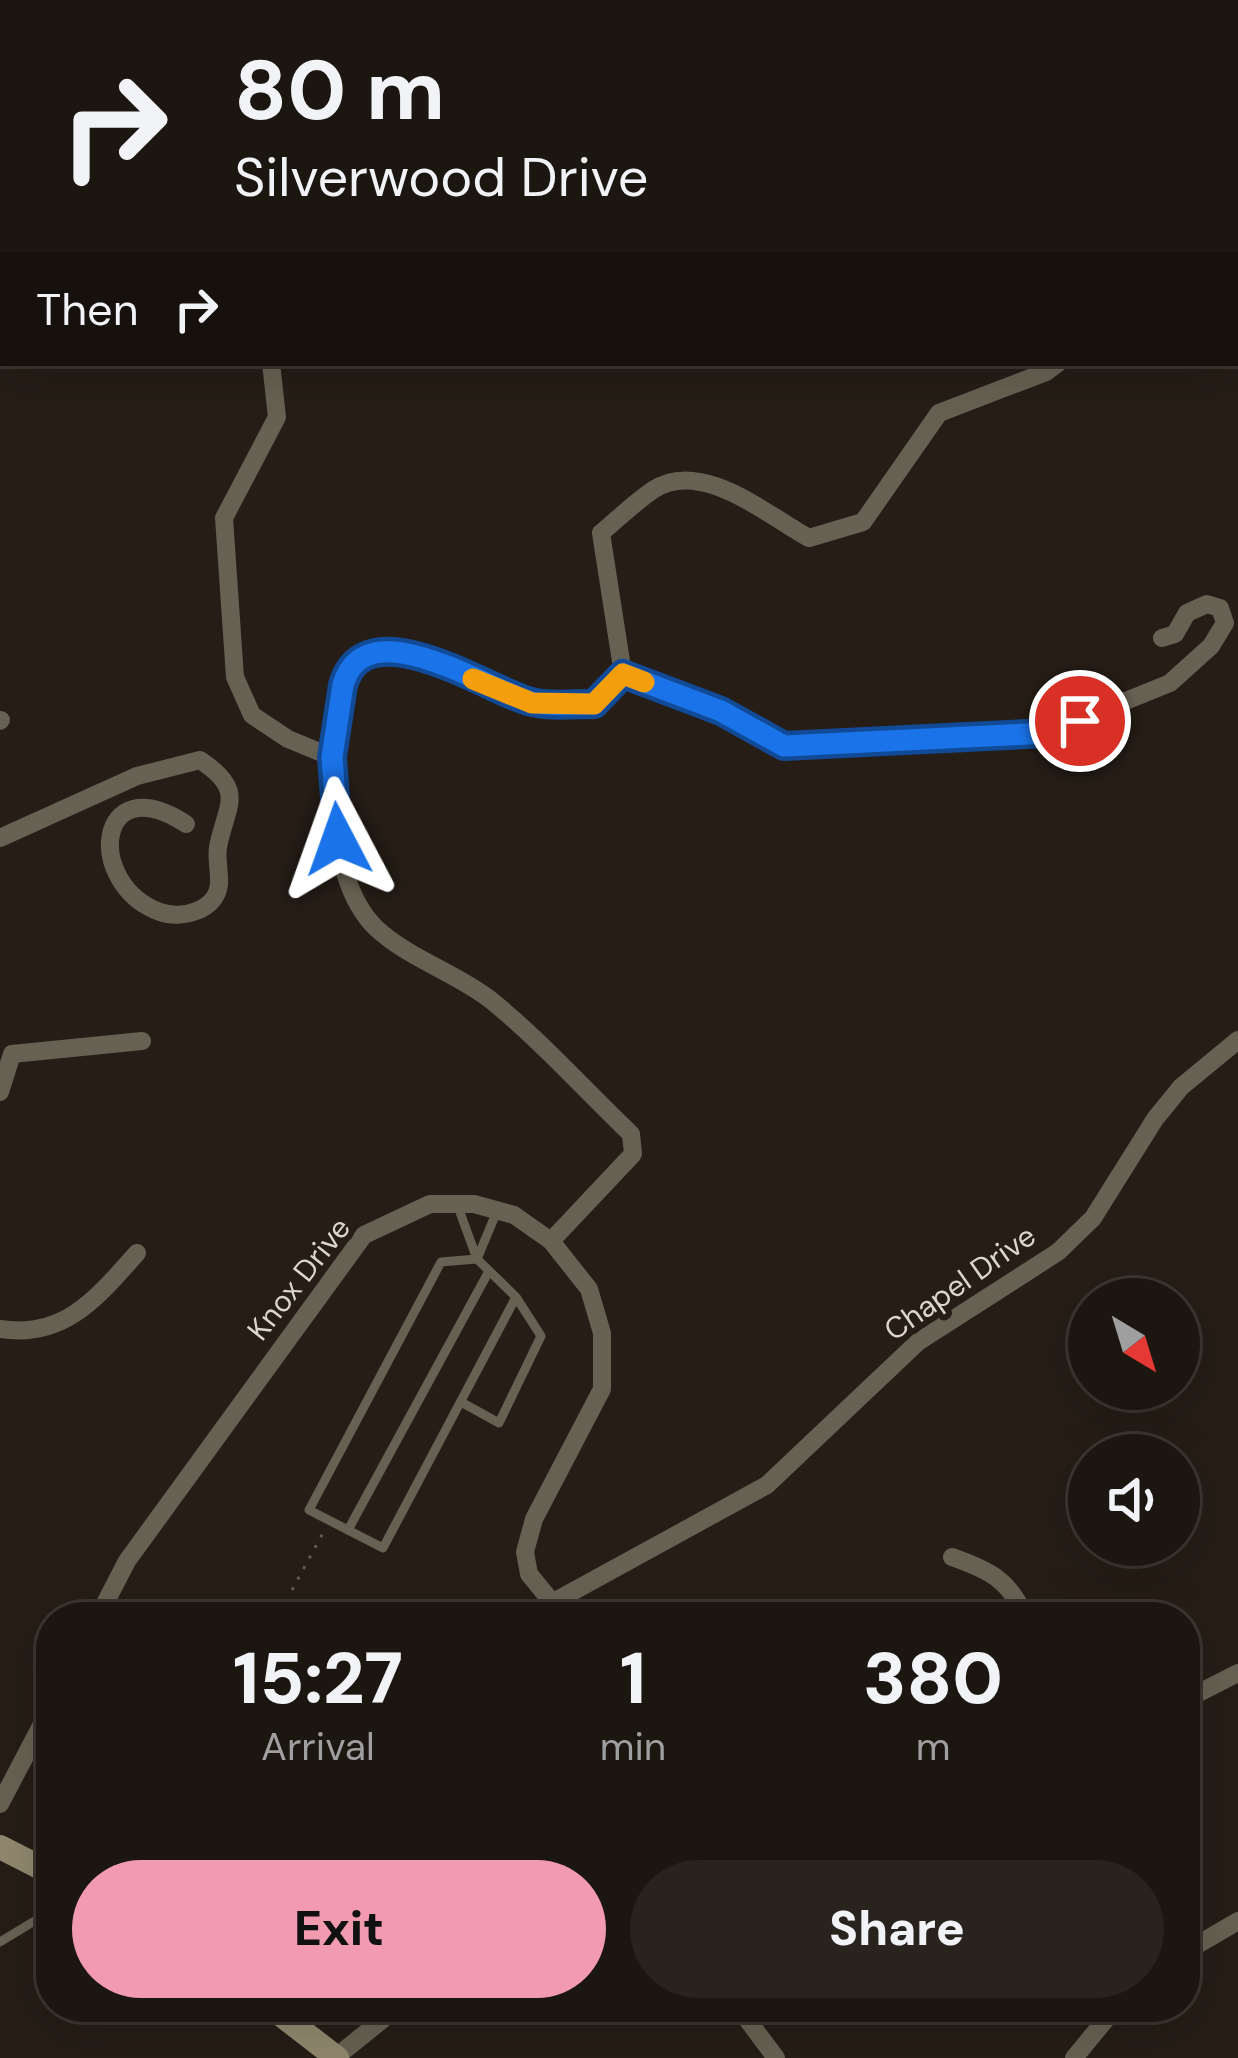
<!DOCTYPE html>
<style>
:root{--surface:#1c1610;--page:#29231e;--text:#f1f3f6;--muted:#a09f9f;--line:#3a3530;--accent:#f29ab0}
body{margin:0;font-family:"DM Sans",sans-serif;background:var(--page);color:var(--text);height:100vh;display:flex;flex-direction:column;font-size:45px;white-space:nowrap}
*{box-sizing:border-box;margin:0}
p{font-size:39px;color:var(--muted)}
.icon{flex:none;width:66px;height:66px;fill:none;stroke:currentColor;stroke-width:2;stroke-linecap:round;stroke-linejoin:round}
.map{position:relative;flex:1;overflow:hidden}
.sheet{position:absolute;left:36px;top:1602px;width:1164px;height:420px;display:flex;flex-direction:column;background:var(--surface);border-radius:48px;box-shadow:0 12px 48px #0002,0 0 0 3px var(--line)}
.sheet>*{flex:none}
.banner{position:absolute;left:0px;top:0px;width:1239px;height:366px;box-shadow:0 12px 48px #0002,0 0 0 3px var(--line);background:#1c1610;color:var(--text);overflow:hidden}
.needle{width:78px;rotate:142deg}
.tools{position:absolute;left:1068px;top:1278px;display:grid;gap:24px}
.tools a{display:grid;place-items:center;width:132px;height:132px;border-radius:50%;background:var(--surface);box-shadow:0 12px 48px #0002,0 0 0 3px var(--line);font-size:60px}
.pin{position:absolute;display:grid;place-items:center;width:102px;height:102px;color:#fff;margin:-51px;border:6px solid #fff;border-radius:50%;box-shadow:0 3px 12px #0007}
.me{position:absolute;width:132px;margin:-66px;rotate:356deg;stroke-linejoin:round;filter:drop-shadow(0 0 9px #0008)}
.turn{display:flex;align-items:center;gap:42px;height:252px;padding:0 36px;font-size:54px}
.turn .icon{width:156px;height:156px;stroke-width:2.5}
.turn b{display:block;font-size:84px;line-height:102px}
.then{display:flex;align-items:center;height:114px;padding:0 36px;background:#0003;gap:24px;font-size:45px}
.eta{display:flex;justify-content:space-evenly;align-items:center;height:204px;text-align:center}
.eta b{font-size:72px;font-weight:800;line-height:84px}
.action{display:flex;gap:24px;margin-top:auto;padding:24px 36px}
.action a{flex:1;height:138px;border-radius:72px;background:var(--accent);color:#111;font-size:48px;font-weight:800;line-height:138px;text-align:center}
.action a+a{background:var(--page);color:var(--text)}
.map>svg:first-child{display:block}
</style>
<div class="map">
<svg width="1238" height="2058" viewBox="0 0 1238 2058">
<rect width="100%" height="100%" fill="#251d16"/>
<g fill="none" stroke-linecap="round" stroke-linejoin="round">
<path stroke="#625a54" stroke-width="3" stroke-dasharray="3 9" stroke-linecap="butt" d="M292,1590L323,1533"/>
<g stroke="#666152" stroke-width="9">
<path d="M457,1204L477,1259"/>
<path d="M477,1259L497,1211"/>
<path d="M461,1402L499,1423L541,1336L516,1297L477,1259L441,1262L309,1510L383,1548L516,1297"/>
<path d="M348,1530L489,1271"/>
<path d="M0,1942L51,1911"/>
</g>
<g stroke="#666152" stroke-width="18">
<path d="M439,0L444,3"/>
<path d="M1087,0L1088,3"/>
<path d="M1236,110L1238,109"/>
<path d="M1236,301L1238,304"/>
<path d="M271,363L277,417L224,518L235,677L252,715L288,739L332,757"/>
<path d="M623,674L721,711L784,746L1047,733L1170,683L1211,646L1225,623L1220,608L1207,604L1187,613L1175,634L1162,638"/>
<path d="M623,674L601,533C618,519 635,502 653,490C701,458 767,515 809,538L863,522L939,413L1046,372L1058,363"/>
<path d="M0,721L1,720"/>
<path d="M0,838L137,776L200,760C247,791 226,805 218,847C216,859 220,872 219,884C217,910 182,920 160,912C84,884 96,765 186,824"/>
<path d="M0,1092L12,1054L142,1041"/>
<path d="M551,1241L633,1154L631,1134C585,1090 541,1041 492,1001C457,973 409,959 376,928C322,876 327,739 346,673L365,656L391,650L411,653L532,703L594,704L623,674"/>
<path d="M0,1329C64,1339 97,1298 137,1253"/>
<path d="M952,1557C989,1570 1010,1580 1025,1617"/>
<path d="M550,1604L767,1485L918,1342L1058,1252L1093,1218L1155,1119L1181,1087L1238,1040"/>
<path d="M98,1617L127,1561L364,1235L430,1204H474L514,1215L551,1241L589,1289L602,1333V1389L534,1519L525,1552L529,1574L564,1617"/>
<path d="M1185,1700L1238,1673"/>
<path d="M0,1804L51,1707"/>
<path d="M1185,1952L1238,1921"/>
<path d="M738,2007L776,2058"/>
<path d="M336,2057L398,2007"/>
<path d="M1074,2058L1116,2007"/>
</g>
<g stroke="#90876e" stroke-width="24">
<path d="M0,1847L51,1873"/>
<path d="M271,2007L337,2058"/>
</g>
</g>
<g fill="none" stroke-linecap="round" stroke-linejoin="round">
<g stroke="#114b97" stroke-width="30">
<path id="route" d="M338,839L332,757L343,685C365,608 483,687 528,701C548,707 573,704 594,704L623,674L721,711L784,746L1047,733L1080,721"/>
</g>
<use href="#route" stroke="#1a73e8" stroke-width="21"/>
<path stroke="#f59e0b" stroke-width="21" d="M473,679L532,703L594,704L623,674L644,682"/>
</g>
<g text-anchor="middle" stroke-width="12" stroke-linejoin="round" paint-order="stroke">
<g font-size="30" fill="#dbd5d0" stroke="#251d16">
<text transform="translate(299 1279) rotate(-52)" y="10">Knox Drive</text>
<text transform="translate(960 1283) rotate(-35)" y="10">Chapel Drive</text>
</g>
</g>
</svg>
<div class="tools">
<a><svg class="needle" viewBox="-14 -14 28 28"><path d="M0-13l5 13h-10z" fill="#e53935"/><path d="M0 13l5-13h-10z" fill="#a09f9f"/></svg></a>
<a><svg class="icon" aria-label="sound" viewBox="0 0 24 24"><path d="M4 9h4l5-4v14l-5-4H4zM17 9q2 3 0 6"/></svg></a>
</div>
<div class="pin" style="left:1080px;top:721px;background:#d93025"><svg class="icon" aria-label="arrive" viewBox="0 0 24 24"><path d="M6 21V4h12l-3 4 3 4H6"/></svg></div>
<svg class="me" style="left:338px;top:839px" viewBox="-20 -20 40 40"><path d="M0-17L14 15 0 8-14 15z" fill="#1a73e8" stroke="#fff" stroke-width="4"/></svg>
<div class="banner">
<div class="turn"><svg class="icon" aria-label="right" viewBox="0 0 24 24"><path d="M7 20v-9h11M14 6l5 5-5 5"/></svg><div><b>80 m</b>Silverwood Drive</div></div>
<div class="then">Then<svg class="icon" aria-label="right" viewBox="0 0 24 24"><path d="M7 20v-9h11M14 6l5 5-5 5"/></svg></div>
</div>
<section class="sheet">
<div class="eta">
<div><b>15:27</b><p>Arrival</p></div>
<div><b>1</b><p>min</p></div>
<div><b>380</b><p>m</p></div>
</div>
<div class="action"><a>Exit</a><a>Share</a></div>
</section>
</div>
